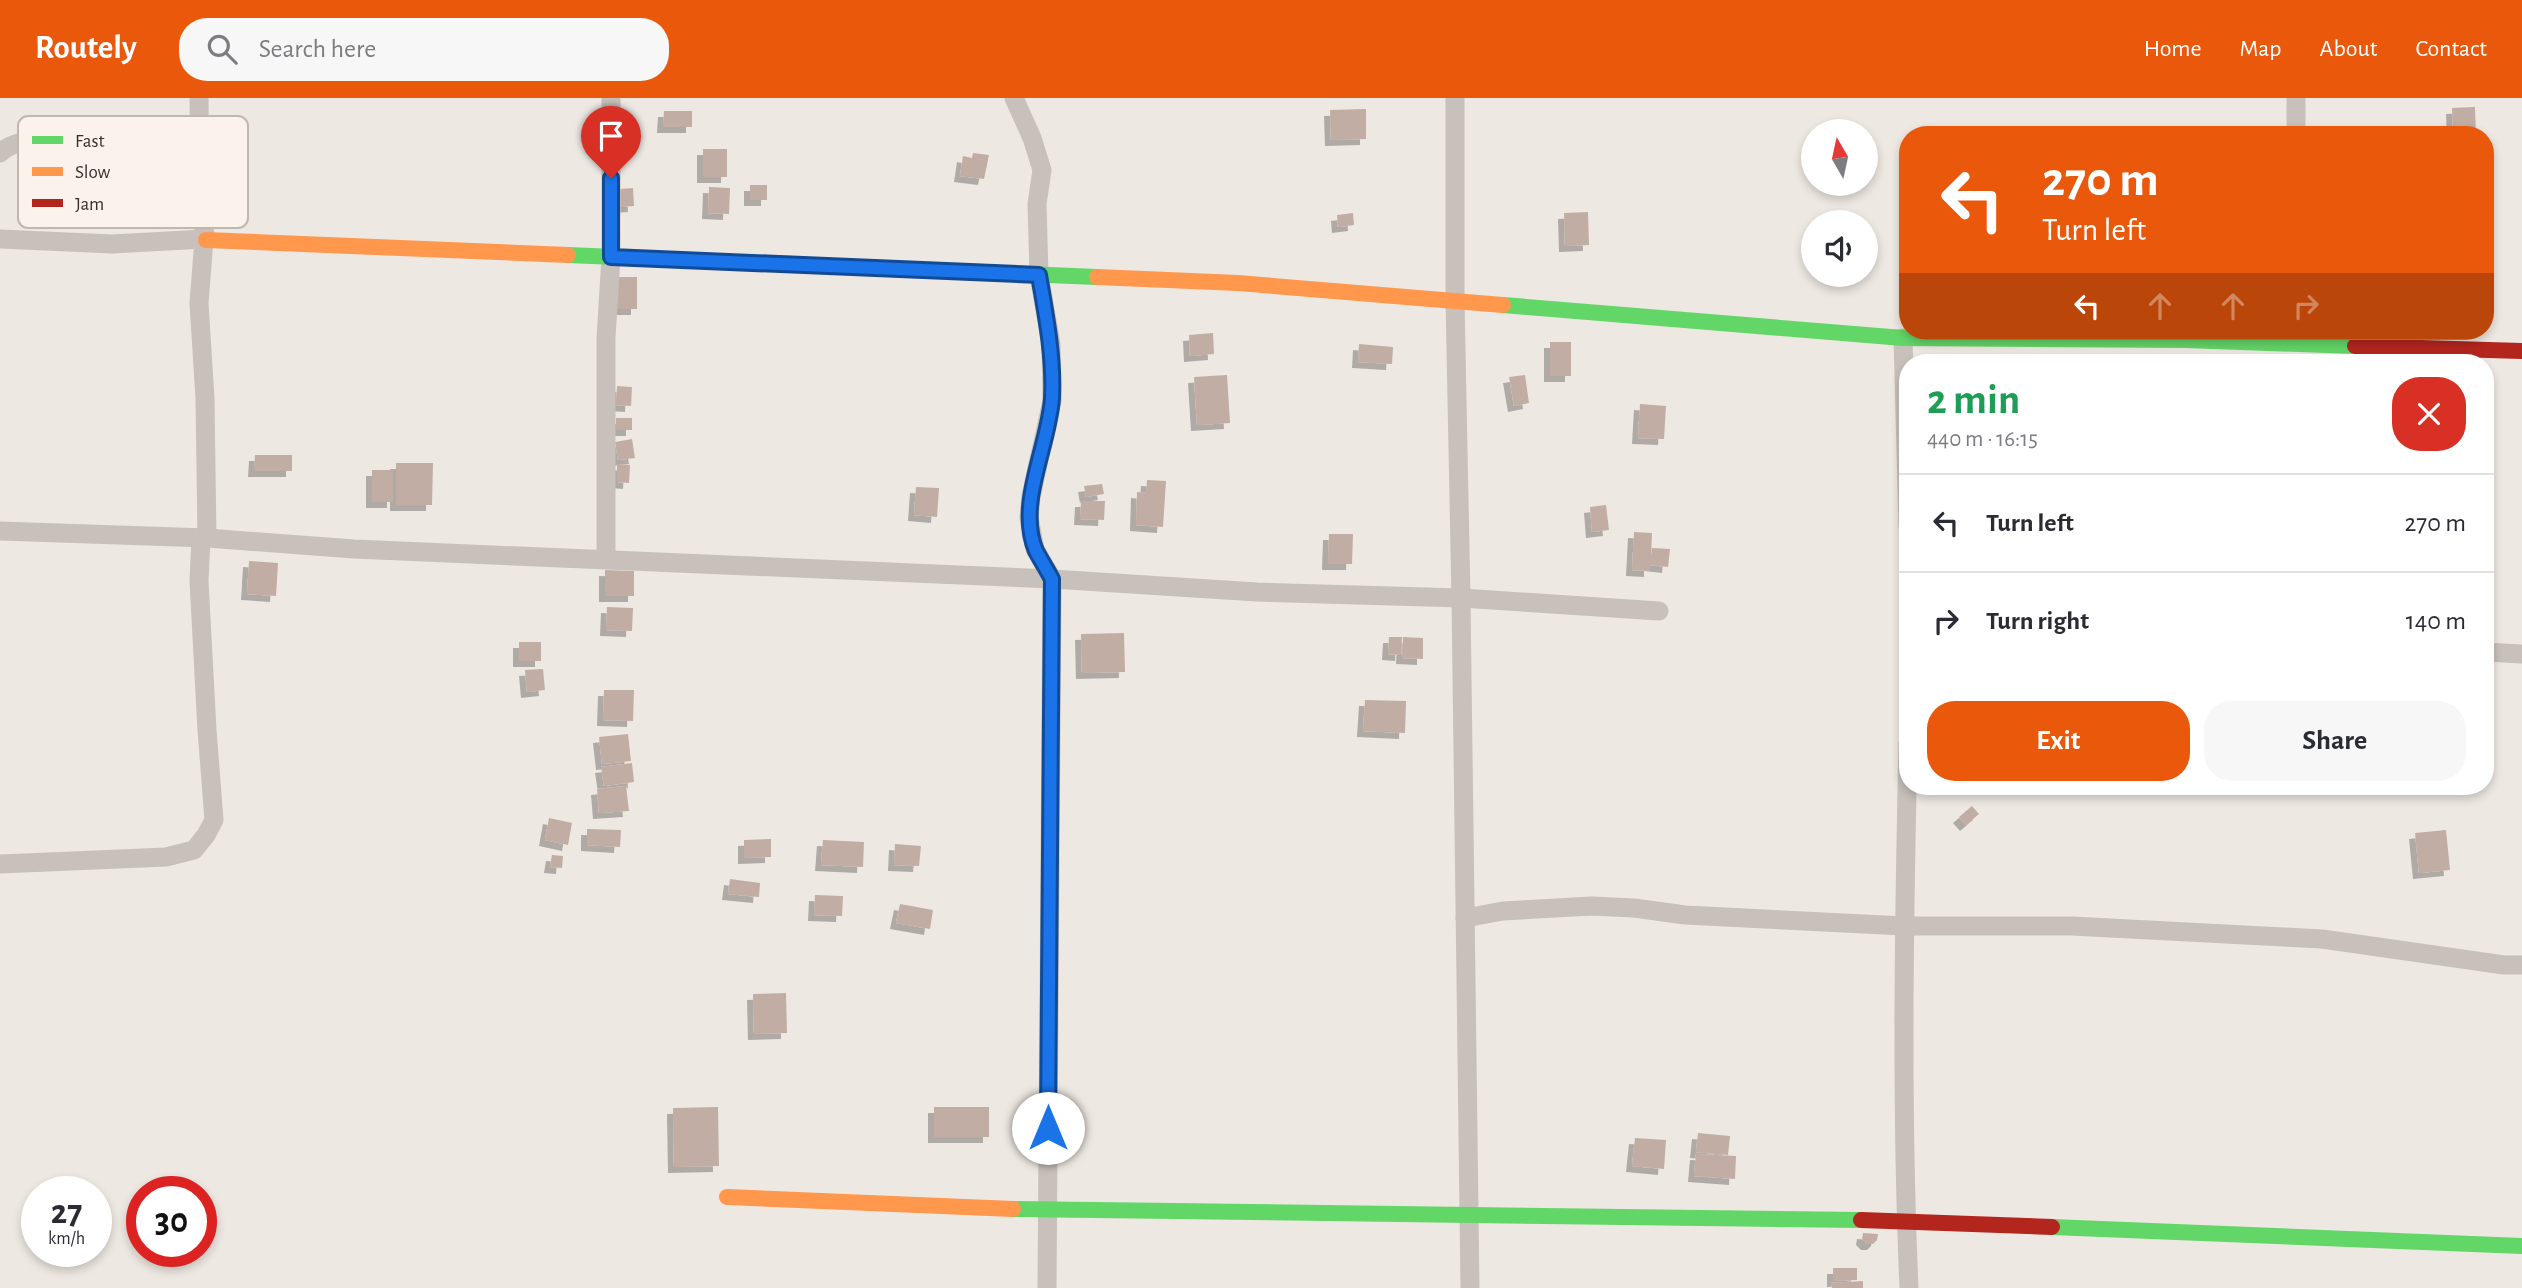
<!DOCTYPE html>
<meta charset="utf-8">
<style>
:root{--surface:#fff;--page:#f7f7f7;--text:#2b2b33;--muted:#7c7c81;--line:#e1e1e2;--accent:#ea580c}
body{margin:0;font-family:"Alegreya Sans",sans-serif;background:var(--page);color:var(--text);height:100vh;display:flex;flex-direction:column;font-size:26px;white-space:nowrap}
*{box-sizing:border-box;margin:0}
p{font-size:23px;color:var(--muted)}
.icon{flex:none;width:38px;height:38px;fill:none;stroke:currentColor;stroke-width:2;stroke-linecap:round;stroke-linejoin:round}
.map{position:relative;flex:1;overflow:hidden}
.sheet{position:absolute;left:1899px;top:256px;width:595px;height:441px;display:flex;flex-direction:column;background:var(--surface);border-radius:28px;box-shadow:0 4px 10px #0003}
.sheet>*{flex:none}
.guide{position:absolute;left:1899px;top:28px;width:595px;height:214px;border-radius:28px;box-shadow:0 4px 10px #0003;background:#ea580c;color:#fff;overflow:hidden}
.needle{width:46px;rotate:351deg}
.fabs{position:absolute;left:1801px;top:21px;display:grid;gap:14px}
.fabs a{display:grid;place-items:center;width:77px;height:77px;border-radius:50%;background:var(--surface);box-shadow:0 4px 10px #0003;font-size:35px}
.speed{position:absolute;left:21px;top:1078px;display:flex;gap:14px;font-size:35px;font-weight:700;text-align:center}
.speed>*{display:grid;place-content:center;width:91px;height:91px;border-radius:50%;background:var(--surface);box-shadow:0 4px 10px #0003;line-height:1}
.speed small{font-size:18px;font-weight:400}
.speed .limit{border:10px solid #d22;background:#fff;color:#111}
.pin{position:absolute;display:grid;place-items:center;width:60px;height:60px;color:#fff;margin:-72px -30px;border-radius:50% 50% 50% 0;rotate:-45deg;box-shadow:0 0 7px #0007}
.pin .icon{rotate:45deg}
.me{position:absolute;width:77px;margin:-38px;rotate:0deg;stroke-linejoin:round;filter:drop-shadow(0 0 5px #0008)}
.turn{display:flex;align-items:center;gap:24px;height:147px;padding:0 28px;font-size:32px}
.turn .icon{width:91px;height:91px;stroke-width:2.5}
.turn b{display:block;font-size:49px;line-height:60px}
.lanes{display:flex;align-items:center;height:66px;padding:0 28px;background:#0003;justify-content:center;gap:35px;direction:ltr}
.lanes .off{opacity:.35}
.round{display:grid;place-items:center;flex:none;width:74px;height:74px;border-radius:28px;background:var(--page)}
.overview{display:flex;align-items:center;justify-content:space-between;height:119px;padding:0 28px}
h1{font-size:42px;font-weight:700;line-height:52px;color:#1e9e55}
.action{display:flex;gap:14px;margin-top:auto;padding:14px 28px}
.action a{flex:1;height:80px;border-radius:28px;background:var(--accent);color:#fff;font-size:28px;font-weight:700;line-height:80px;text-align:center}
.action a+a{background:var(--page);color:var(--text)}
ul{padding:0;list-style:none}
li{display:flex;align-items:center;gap:21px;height:98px;padding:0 28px;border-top:2px solid var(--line)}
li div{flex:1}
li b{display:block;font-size:26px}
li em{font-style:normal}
header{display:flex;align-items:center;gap:42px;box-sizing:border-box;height:98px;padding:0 35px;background:var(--accent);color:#fff}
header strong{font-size:33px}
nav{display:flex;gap:38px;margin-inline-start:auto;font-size:24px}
.search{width:490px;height:63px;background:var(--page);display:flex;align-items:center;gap:18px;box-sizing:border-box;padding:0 24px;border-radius:28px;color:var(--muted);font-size:26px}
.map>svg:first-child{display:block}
</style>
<header>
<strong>Routely</strong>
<div class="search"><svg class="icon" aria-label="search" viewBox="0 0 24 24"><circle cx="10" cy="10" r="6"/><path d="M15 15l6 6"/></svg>Search here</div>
<nav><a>Home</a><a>Map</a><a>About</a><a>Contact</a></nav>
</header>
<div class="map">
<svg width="2522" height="1190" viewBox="0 0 2522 1190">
<defs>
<filter id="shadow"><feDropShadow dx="-6" dy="6" stdDeviation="0" flood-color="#0004"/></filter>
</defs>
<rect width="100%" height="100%" fill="#eee8e2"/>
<g fill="#c1ada4" filter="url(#shadow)">
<path d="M2475,9L2476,37H2453L2452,10Z"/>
<path d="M1366,11V41L1331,42L1330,12Z"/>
<path d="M664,13H692V29H663Z"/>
<rect x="703" y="51" width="24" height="28"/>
<path d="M973,55L989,57L984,81L960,78L963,58L972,60Z"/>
<rect x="750" y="87" width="17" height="15"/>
<path d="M709,89L730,90L729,116L708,115Z"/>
<path d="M633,90L634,108L620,109L619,91Z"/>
<path d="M1588,114L1589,147L1565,148L1564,115Z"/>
<path d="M1353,115L1354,127L1338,129L1337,117Z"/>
<rect x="617" y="179" width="20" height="32"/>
<path d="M1213,235L1214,256L1190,258L1189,237Z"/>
<rect x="1550" y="244" width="21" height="34"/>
<path d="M1359,246L1393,249L1392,266L1358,264Z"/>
<path d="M1227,277L1230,325L1197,327L1194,279Z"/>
<path d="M1525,277L1529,305L1514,308L1509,279Z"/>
<path d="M617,288L632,289L631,308L616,307Z"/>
<path d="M1640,306L1666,308L1664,341L1638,340Z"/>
<rect x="616" y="320" width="16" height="12"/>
<path d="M632,341L635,360L618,362L615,344Z"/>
<path d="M255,357H292V373H254Z"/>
<path d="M396,365H433L432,407H396Z"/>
<path d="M617,366L630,367L629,385L617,384Z"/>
<rect x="372" y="372" width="21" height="32"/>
<path d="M1147,382L1166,383L1163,429L1136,427L1137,394L1146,395Z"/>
<path d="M1102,386L1104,396L1086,399L1084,388Z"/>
<path d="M916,389L939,390L937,419L914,417Z"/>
<path d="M1081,403H1105L1104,422L1080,421Z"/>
<path d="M1606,407L1609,432L1592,434L1590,409Z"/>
<path d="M1634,434L1652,435L1651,459L1652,450L1670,451L1668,469L1650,467V473L1632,472Z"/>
<path d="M1329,436H1353L1352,466H1328Z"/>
<path d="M249,463L278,465L276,498L247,496Z"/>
<path d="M605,472L634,473V498H605Z"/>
<path d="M607,509L633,510L632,533L606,532Z"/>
<path d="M1124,535L1125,574L1082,575L1081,536Z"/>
<path d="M1389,539H1402L1401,557L1388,556Z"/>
<path d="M1403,539L1423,540V561L1402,560Z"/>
<rect x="519" y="544" width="22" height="19"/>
<path d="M543,571L545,592L527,594L525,572Z"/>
<path d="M604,592H634L633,623L603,622Z"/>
<path d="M1365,602L1406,603L1405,635L1363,633Z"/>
<path d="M628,636L631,663L602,666L599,639Z"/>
<path d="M632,665L634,684L604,688L601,669Z"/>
<path d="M626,688L629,713L599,715L597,691Z"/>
<path d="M1972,708L1979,716L1966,727L1959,719Z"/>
<path d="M549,720L572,725L568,747L545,742Z"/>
<path d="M587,731L621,732L620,749L587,747Z"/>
<path d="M2446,732L2450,772L2419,775L2415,735Z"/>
<path d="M771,741V759L744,760V742Z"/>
<path d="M823,742L864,744L863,769L821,767Z"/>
<path d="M895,746L921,748L919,768L894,767Z"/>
<path d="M552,757L563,758L562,770L550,769Z"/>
<path d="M730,781L760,785L759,799L728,796Z"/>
<path d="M815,797L843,798L842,818L814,817Z"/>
<path d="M900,806L933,812L930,831L896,825Z"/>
<path d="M786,895L787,935L754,936L753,896Z"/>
<path d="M718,1009L719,1068L674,1069L673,1010Z"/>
<rect x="934" y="1009" width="55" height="30"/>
<path d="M1698,1035L1730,1038L1728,1057L1696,1054Z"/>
<path d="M1635,1040L1666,1042L1664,1071L1632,1068Z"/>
<path d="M1696,1056L1736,1058L1735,1081L1694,1078Z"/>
<path d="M1863,1135L1878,1136L1877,1142L1873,1146H1867L1862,1141Z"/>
<path d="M1833,1170H1857V1182L1833,1183Z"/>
<path d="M1863,1183V1190H1832L1831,1185Z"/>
</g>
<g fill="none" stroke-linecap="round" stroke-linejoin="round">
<g stroke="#c7c0bb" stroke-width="19">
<path d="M199,0C200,48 196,95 206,142L204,141L199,205L205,301L207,440"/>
<path d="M1014,0L1032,40L1042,72L1037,106L1039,177L1051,246L1052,303L1031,398L1029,420L1035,451L1052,481L1047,1190"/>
<path d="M1455,0V202L1461,500L1470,1190"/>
<path d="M2296,0V37"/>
<path d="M0,55C26,29 108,47 143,51C161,53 180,51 198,51"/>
<path d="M0,141L112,146L204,141"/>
<path d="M1903,240L1908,429"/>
<path d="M0,433L207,440L354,451L1052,481L1257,494L1461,500L1659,513"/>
<path d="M606,461V240L611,159V0"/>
<path d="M2485,554L2522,556"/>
<path d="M1908,645C1904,826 1901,1009 1909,1190"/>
<path d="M0,766L166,759L194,752L206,737L214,722L207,632L199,483L201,440"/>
<path d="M1465,820L1503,813L1592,808L1634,810L1685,817L1904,828H2072L2322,841L2504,867H2522"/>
</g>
<g stroke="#63d668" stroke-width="16">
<path d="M568,157L1097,179"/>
<path d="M1503,207L1903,240L2185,242L2355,248"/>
<path d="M1013,1111L1861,1122"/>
<path d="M2052,1129L2522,1148"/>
</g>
<g stroke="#ff974d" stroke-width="16">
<path d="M206,142L568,157"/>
<path d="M1097,179L1238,185L1503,207"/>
<path d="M727,1099L1013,1111"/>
</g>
<g stroke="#b3261e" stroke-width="16">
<path d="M2355,248L2522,253"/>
<path d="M1861,1122L2052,1129"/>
</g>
</g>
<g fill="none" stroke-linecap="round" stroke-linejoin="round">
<g stroke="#114b97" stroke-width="18">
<path id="route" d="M611,80V159L1039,177C1046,218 1054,258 1052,300C1049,348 1016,406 1036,453C1041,462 1047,472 1052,481L1048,1030"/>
</g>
<use href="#route" stroke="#1a73e8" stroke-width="12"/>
</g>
<rect x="18" y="18" width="230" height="112" rx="10" fill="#faf2eb" stroke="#c0b7b1" stroke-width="2"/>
<rect x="32" y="38" width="31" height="8" fill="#63d668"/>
<rect x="32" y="69" width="31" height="9" fill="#ff974d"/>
<rect x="32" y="101" width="31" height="8" fill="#b3261e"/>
<g font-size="19" fill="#382e29">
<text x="75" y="49">Fast</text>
<text x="75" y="80">Slow</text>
<text x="75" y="112">Jam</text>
</g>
</svg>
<div class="fabs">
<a><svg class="needle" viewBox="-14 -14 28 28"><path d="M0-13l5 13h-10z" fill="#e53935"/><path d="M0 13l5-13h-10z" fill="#7c7c81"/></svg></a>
<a><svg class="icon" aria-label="sound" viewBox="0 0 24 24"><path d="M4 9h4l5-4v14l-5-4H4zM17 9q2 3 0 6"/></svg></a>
</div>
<div class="speed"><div>27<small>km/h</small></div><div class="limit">30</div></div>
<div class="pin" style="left:611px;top:80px;background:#d93025"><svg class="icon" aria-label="arrive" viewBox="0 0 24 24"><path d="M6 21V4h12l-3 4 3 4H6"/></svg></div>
<svg class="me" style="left:1048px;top:1030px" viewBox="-20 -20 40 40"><circle r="19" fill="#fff"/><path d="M0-13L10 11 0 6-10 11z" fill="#1a73e8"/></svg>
<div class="guide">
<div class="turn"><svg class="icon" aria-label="left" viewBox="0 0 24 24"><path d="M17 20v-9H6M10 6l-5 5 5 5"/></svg><div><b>270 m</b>Turn left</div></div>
<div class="lanes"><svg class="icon" aria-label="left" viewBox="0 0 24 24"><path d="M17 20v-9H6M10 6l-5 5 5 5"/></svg><svg class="icon off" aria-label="ahead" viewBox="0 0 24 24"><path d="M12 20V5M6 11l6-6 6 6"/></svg><svg class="icon off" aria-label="ahead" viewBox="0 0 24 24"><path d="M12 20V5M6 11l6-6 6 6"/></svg><svg class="icon off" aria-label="right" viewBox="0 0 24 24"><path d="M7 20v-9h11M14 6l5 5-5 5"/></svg></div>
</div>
<section class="sheet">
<div class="overview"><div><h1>2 min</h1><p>440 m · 16:15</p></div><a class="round" style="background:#d93025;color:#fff"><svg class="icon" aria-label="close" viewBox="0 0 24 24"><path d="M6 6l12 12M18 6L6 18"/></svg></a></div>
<ul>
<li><svg class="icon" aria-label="left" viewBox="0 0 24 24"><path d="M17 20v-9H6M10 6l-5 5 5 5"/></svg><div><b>Turn left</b></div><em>270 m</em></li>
<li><svg class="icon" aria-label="right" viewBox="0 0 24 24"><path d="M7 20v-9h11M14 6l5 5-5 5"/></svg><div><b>Turn right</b></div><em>140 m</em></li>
</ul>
<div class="action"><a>Exit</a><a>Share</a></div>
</section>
</div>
